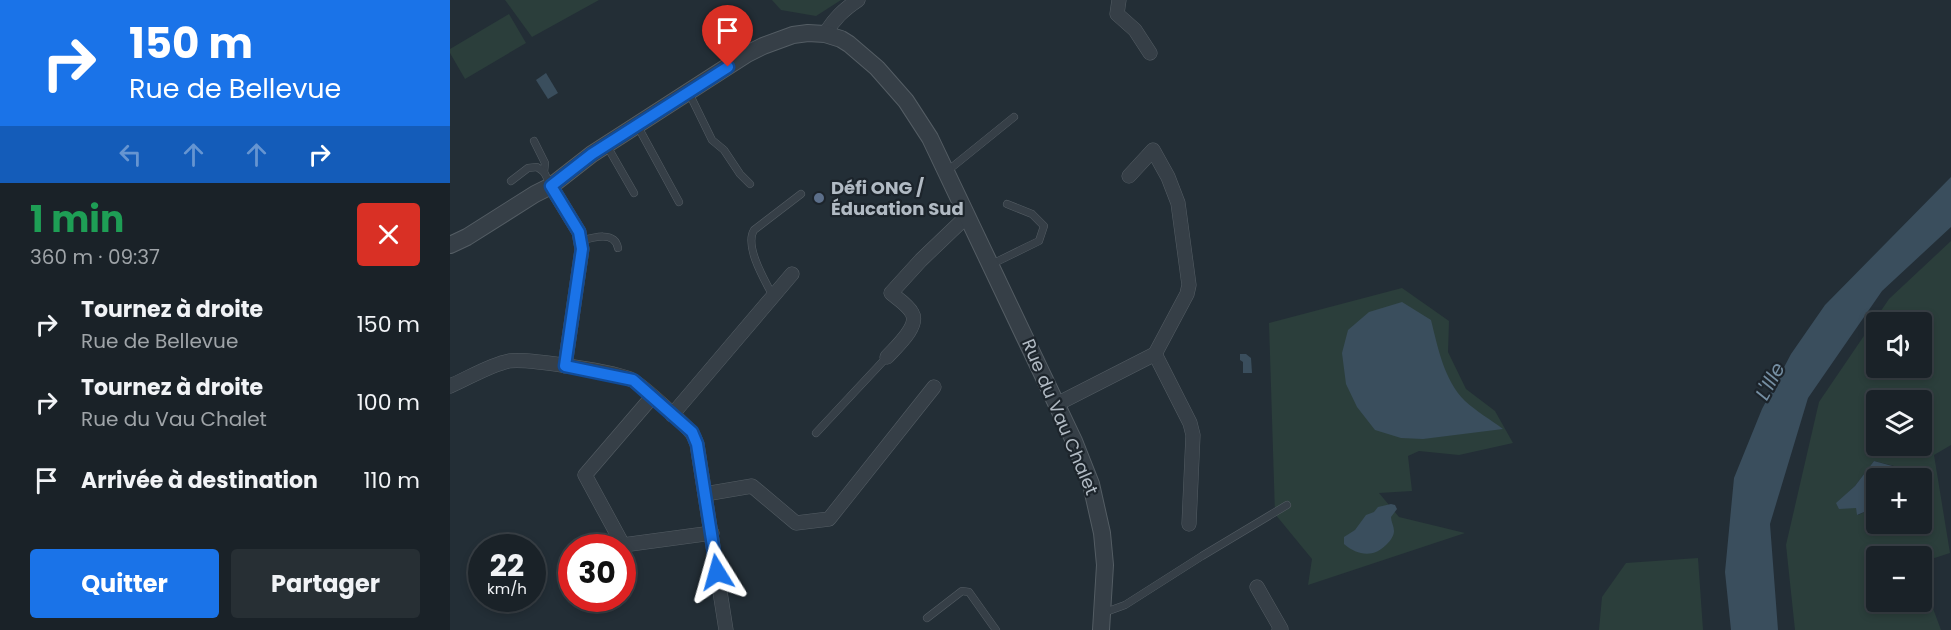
<!DOCTYPE html>
<html lang="fr">
<meta charset="utf-8">
<style>
:root{--surface:#1a2228;--page:#272f34;--text:#f1f3f6;--muted:#9fa4a8;--line:#383f45;--accent:#1a73e8}
body{margin:0;font-family:Poppins,sans-serif;background:var(--page);color:var(--text);height:100vh;display:flex;flex-direction:column;font-size:22px;white-space:nowrap}
*{box-sizing:border-box;margin:0}
p{font-size:20px;color:var(--muted)}
.icon{flex:none;width:33px;height:33px;fill:none;stroke:currentColor;stroke-width:2;stroke-linecap:round;stroke-linejoin:round}
.map{position:relative;flex:1;overflow:hidden}
.details{display:flex;flex-direction:column;background:var(--surface);width:450px}
.details>*{flex:none}
.top-card{background:#1a73e8;color:#fff;overflow:hidden}
.buttons{position:absolute;left:1416px;top:312px;display:grid;gap:12px}
.buttons a{display:grid;place-items:center;width:66px;height:66px;border-radius:6px;background:var(--surface);box-shadow:0 3px 9px #0003,0 0 0 2px var(--line);font-size:30px}
.speed{position:absolute;left:18px;top:534px;display:flex;gap:12px;font-size:30px;font-weight:700;text-align:center}
.speed>*{display:grid;place-content:center;width:78px;height:78px;border-radius:50%;background:var(--surface);box-shadow:0 3px 9px #0003,0 0 0 2px var(--line);line-height:1}
.speed small{font-size:15px;font-weight:400}
.speed .limit{border:9px solid #d22;background:#fff;color:#111}
.pin{position:absolute;display:grid;place-items:center;width:51px;height:51px;color:#fff;margin:-62px -26px;border-radius:50% 50% 50% 0;rotate:-45deg;box-shadow:0 0 6px #0007}
.pin .icon{rotate:45deg}
.me{position:absolute;width:66px;margin:-33px;rotate:352deg;stroke-linejoin:round;filter:drop-shadow(0 0 4px #0008)}
.turn{display:flex;align-items:center;gap:21px;height:126px;padding:0 30px;font-size:27px}
.turn .icon{width:78px;height:78px;stroke-width:2.5}
.turn b{display:block;font-size:42px;line-height:51px}
.lanes{display:flex;align-items:center;height:57px;padding:0 30px;background:#0003;justify-content:center;gap:30px;direction:ltr}
.lanes .off{opacity:.35}
.round{display:grid;place-items:center;flex:none;width:63px;height:63px;border-radius:6px;background:var(--page)}
.summary{display:flex;align-items:center;justify-content:space-between;height:102px;padding:0 30px}
h1{font-size:36px;font-weight:700;line-height:45px;color:#1e9e55}
.action{display:flex;gap:12px;margin-top:auto;padding:12px 30px}
.action a{flex:1;height:69px;border-radius:6px;background:var(--accent);color:#fff;font-size:24px;font-weight:700;line-height:69px;text-align:center}
.action a+a{background:var(--page);color:var(--text)}
ul{padding:0;list-style:none}
li{display:flex;align-items:center;gap:18px;height:78px;padding:0 30px}
li div{flex:1}
li b{display:block;font-size:22px}
li em{font-style:normal}
main{display:flex;flex:1;min-height:0}
.map>svg:first-child{display:block}
</style>
<main>
<section class="details">
<div class="top-card">
<div class="turn"><svg class="icon" aria-label="right" viewBox="0 0 24 24"><path d="M7 20v-9h11M14 6l5 5-5 5"/></svg><div><b>150 m</b>Rue de Bellevue</div></div>
<div class="lanes"><svg class="icon off" aria-label="left" viewBox="0 0 24 24"><path d="M17 20v-9H6M10 6l-5 5 5 5"/></svg><svg class="icon off" aria-label="ahead" viewBox="0 0 24 24"><path d="M12 20V5M6 11l6-6 6 6"/></svg><svg class="icon off" aria-label="ahead" viewBox="0 0 24 24"><path d="M12 20V5M6 11l6-6 6 6"/></svg><svg class="icon" aria-label="right" viewBox="0 0 24 24"><path d="M7 20v-9h11M14 6l5 5-5 5"/></svg></div>
</div>
<div class="summary"><div><h1>1 min</h1><p>360 m · 09:37</p></div><a class="round" style="background:#d93025;color:#fff"><svg class="icon" aria-label="close" viewBox="0 0 24 24"><path d="M6 6l12 12M18 6L6 18"/></svg></a></div>
<ul>
<li><svg class="icon" aria-label="right" viewBox="0 0 24 24"><path d="M7 20v-9h11M14 6l5 5-5 5"/></svg><div><b>Tournez à droite</b><p>Rue de Bellevue</p></div><em>150 m</em></li>
<li><svg class="icon" aria-label="right" viewBox="0 0 24 24"><path d="M7 20v-9h11M14 6l5 5-5 5"/></svg><div><b>Tournez à droite</b><p>Rue du Vau Chalet</p></div><em>100 m</em></li>
<li><svg class="icon" aria-label="arrive" viewBox="0 0 24 24"><path d="M6 21V4h12l-3 4 3 4H6"/></svg><div><b>Arrivée à destination</b></div><em>110 m</em></li>
</ul>
<div class="action"><a>Quitter</a><a>Partager</a></div>
</section>
<div class="map">
<svg width="1501" height="630" viewBox="0 0 1501 630">
<rect width="100%" height="100%" fill="#232e36"/>
<g fill="#2b3e3b" fill-rule="evenodd">
<path d="M55,0H149L82,37Z"/>
<path d="M322,0H391L366,16L331,10Z"/>
<path d="M59,14L76,43L15,79L0,53V49Z"/>
<path d="M1501,241V445L1484,455L1500,553L1472,562V556H1426V602H1472V579L1491,630H1345L1336,545L1369,402L1439,299ZM1426,322H1472V368H1426ZM1426,400H1472V446H1426ZM1424,461L1456,469V478H1472V524H1426V507L1408,515L1406,508L1387,503L1405,486Z"/>
<path d="M952,288L999,321L998,352L1016,389L1045,411L1063,443L1009,455L969,451L958,456L962,491L929,493L949,517L1015,533L858,585L862,559L825,514L819,323Z"/>
<path d="M1248,558L1253,630H1149L1152,597L1176,563Z"/>
</g>
<g fill="#3a4e5d">
<path d="M96,73L108,93L98,99L86,80Z"/>
<path d="M1501,177V227L1432,291L1358,398L1320,524L1328,630H1281L1275,572L1284,478L1312,409L1341,354L1375,305Z"/>
<path d="M952,302L981,320C988,348 994,380 1015,401C1026,411 1041,420 1053,429L973,439L951,438L925,430L907,407L896,384L892,353L898,330L919,312Z"/>
<path d="M790,354H796L801,358L802,373H793V362L790,360Z"/>
<path d="M1424,461L1457,470L1456,478H1426V507L1407,515L1406,508L1389,509L1386,503L1405,486Z"/>
<path d="M941,504L945,505L947,509L941,517C941,522 944,526 944,531C944,536 940,541 937,544C924,558 908,556 894,544V537L905,530L916,515L924,512L928,507Z"/>
</g>
<g fill="none" stroke-linecap="round" stroke-linejoin="round">
<g stroke="#545d64" stroke-width="8">
<g id="service">
<path d="M239,93L262,140L274,150L290,174L300,184"/>
<path d="M187,125L229,202"/>
<path d="M84,141L95,163L94,172"/>
<path d="M157,146L184,193"/>
<path d="M496,172L564,117"/>
<path d="M61,181L78,168L87,167L94,172L101,186"/>
<path d="M131,241C144,237 165,231 168,248"/>
<path d="M540,265L589,241L594,226L582,214L557,204"/>
<path d="M323,296C315,281 294,246 304,230L351,194"/>
<path d="M366,433L437,357"/>
<path d="M653,613L675,605L752,556L837,505"/>
<path d="M477,618L512,591L519,592L546,630"/>
</g>
</g>
<g stroke="#545d64" stroke-width="15">
<g id="minor">
<path d="M669,0L667,14L685,30L700,53"/>
<path d="M375,34C384,19 393,10 408,0"/>
<path d="M101,186L129,232L132,249L115,366"/>
<path d="M705,354L740,423L743,435L739,524"/>
<path d="M437,357C446,347 470,326 462,313C458,305 448,299 441,293L471,260L517,216"/>
<path d="M0,386C19,378 39,365 59,361C75,358 168,372 182,380C191,384 234,424 241,432C244,435 245,440 247,444L276,630"/>
<path d="M202,397L135,475L173,545L262,533"/>
<path d="M607,404L705,354L737,294L739,285L728,203L718,177L703,150L679,176"/>
<path d="M222,415L342,274"/>
<path d="M255,494L302,486L346,523L379,519L484,387"/>
<path d="M807,587L831,629L829,630"/>
</g>
</g>
<g stroke="#545d64" stroke-width="18">
<path id="tertiary" d="M0,245L17,237L85,194L101,186L142,154L297,54L313,46L343,35L358,33L375,34L391,39L399,44L427,68L456,101L480,138L624,441L641,484L652,533L655,565L651,630"/>
</g>
<use href="#service" stroke="#363f47" stroke-width="7"/>
<use href="#minor" stroke="#363f47" stroke-width="14"/>
<use href="#tertiary" stroke="#363f47" stroke-width="16"/>
</g>
<g fill="none" stroke-linecap="round" stroke-linejoin="round">
<g stroke="#114b97" stroke-width="15">
<path id="route" d="M267,572L247,444L242,432L183,380L115,366L132,249L129,232L101,186L142,154L278,67"/>
</g>
<use href="#route" stroke="#1a73e8" stroke-width="10"/>
</g>
<circle fill="#5c6f8a" stroke="#1c242b" stroke-width="2" cx="369" cy="198" r="6"/>
<g text-anchor="middle" stroke-width="4.5" stroke-linejoin="round" paint-order="stroke">
<g font-size="18" font-weight="bold" fill="#b1bac3" stroke="#1c242b" text-anchor="start">
<text x="381" y="194">Défi ONG /<tspan x="381" dy="21">Éducation Sud</tspan></text>
</g>
<g font-size="18" fill="#b1bac3" stroke="#1c242b">
<text transform="translate(610 417) rotate(67)" y="6">Rue du Vau Chalet</text>
</g>
<g font-size="20" font-style="italic" fill="#758fa3" stroke="#1c242b">
<text transform="translate(1320 381) rotate(-61)" y="7">L'Ille</text>
</g>
</g>
</svg>
<div class="buttons">
<a><svg class="icon" aria-label="sound" viewBox="0 0 24 24"><path d="M4 9h4l5-4v14l-5-4H4zM17 9q2 3 0 6"/></svg></a>
<a><svg class="icon" aria-label="layers" viewBox="0 0 24 24"><path d="M12 4l9 5-9 5-9-5zM3 14l9 5 9-5"/></svg></a>
<a>+</a>
<a>−</a>
</div>
<div class="speed"><div>22<small>km/h</small></div><div class="limit">30</div></div>
<div class="pin" style="left:278px;top:67px;background:#d93025"><svg class="icon" aria-label="arrive" viewBox="0 0 24 24"><path d="M6 21V4h12l-3 4 3 4H6"/></svg></div>
<svg class="me" style="left:267px;top:572px" viewBox="-20 -20 40 40"><path d="M0-17L14 15 0 8-14 15z" fill="#1a73e8" stroke="#fff" stroke-width="4"/></svg>
</div>
</main>
